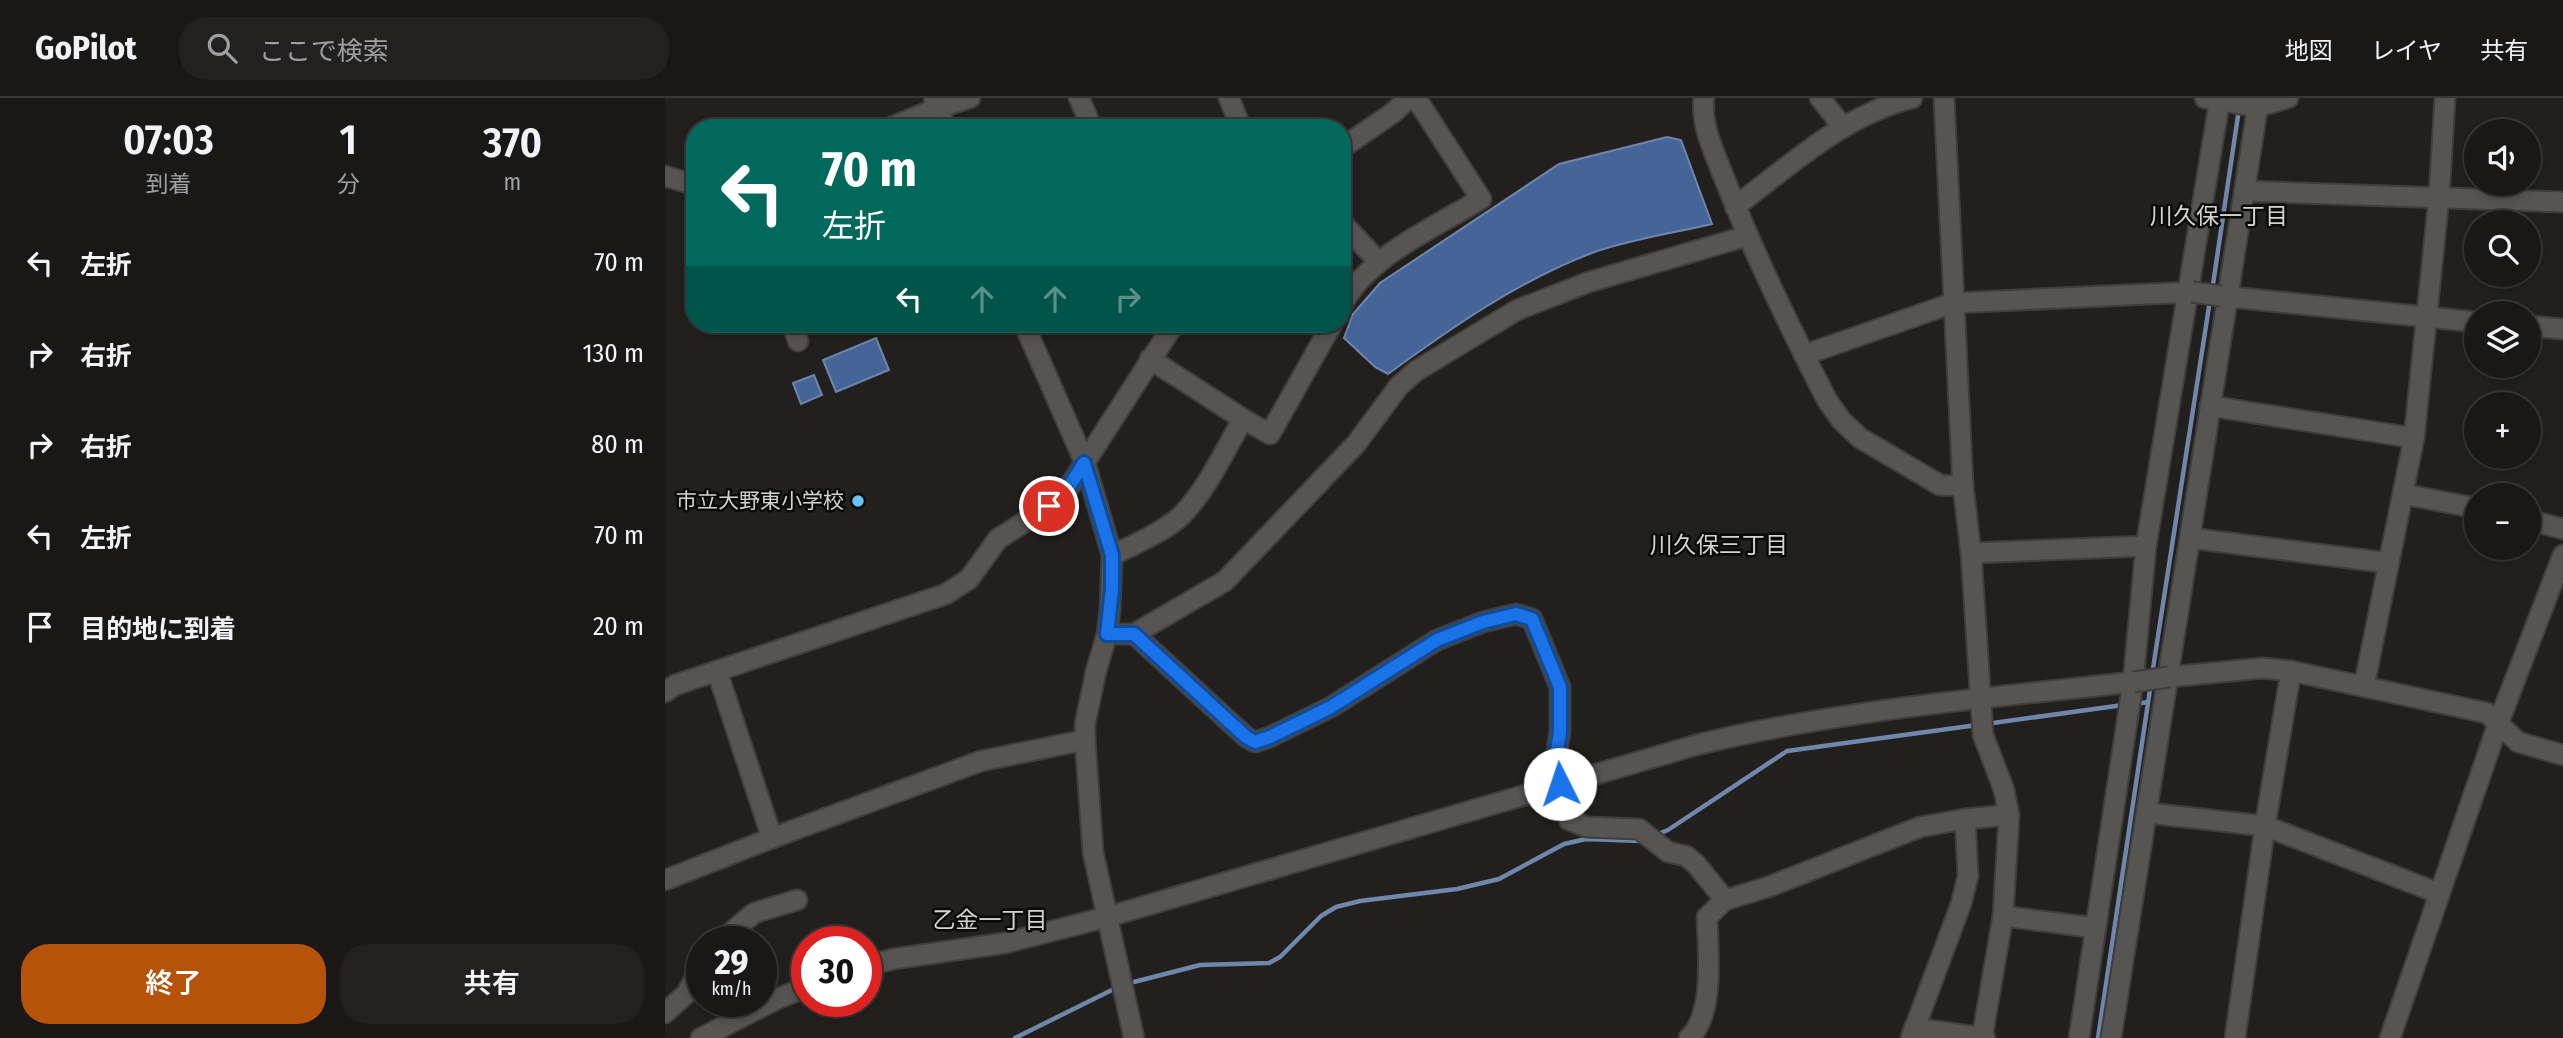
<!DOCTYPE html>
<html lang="ja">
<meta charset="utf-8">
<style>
:root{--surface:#191816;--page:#22211f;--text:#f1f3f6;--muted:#9fa0a1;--line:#373735;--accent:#b45309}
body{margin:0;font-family:"Fira Sans Condensed","Noto Sans JP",sans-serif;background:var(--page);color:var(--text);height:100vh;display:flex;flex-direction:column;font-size:26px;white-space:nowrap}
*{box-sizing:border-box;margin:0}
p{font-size:23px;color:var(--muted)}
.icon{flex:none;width:38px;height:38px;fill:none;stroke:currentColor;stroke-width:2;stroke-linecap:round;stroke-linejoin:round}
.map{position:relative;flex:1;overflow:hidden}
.drawer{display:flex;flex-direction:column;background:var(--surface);width:665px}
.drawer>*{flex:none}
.banner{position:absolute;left:21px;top:21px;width:665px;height:214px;border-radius:28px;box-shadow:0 4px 10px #0003,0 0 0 2px var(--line);background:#00695c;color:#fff;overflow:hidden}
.tools{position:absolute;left:1799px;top:21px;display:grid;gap:14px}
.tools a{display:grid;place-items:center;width:77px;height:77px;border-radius:50%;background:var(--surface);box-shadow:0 4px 10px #0003,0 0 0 2px var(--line);font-size:35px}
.speed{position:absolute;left:21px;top:828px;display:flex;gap:14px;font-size:35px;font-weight:700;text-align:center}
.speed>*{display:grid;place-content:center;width:91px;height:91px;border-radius:50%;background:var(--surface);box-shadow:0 4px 10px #0003,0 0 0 2px var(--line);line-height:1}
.speed small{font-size:18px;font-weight:400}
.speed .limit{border:10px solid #d22;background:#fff;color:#111}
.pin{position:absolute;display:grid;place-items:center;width:60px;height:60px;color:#fff;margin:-30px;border:4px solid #fff;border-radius:50%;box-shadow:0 2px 7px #0007}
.me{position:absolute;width:77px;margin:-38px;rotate:356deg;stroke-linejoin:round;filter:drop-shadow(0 0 5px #0008)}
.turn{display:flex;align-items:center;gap:24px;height:147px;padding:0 21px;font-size:32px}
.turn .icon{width:91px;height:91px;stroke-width:2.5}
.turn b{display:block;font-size:49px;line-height:60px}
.lanes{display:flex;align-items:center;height:66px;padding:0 21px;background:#0003;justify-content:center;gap:35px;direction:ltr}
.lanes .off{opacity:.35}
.eta{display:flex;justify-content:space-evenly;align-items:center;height:119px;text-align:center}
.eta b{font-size:42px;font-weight:600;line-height:49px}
.cta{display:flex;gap:14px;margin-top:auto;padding:14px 21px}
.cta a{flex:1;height:80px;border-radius:28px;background:var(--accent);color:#fff;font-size:28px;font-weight:600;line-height:80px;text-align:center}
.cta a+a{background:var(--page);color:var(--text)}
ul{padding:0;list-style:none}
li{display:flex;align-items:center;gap:21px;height:91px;padding:0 21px}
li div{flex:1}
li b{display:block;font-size:26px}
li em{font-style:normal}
header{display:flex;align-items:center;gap:42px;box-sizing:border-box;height:98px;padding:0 35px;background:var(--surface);border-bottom:2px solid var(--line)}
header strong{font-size:33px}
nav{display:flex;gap:38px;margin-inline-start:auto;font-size:24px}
.search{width:490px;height:63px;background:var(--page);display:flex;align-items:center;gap:18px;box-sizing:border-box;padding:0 24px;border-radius:28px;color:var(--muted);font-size:26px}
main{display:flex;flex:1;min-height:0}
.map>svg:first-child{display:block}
</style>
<header>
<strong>GoPilot</strong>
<div class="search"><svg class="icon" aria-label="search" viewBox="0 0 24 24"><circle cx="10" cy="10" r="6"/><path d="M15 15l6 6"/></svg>ここで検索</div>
<nav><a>地図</a><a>レイヤ</a><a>共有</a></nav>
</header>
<main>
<section class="drawer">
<div class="eta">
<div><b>07:03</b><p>到着</p></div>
<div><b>1</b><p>分</p></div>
<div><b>370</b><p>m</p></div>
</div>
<ul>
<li><svg class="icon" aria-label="left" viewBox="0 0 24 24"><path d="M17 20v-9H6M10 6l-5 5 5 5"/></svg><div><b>左折</b></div><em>70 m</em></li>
<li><svg class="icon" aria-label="right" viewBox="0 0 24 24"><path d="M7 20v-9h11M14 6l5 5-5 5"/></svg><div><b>右折</b></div><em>130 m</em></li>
<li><svg class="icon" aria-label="right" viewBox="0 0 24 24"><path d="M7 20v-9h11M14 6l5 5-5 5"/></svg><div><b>右折</b></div><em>80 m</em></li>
<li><svg class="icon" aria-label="left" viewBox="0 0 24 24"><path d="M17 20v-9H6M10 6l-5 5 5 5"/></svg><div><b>左折</b></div><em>70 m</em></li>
<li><svg class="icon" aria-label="arrive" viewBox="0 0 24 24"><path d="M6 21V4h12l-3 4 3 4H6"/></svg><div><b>目的地に到着</b></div><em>20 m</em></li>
</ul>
<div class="cta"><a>終了</a><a>共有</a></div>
</section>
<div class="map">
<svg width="1898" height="940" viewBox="0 0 1898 940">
<rect width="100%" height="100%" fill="#21201e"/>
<g fill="#456599" stroke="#7086aa" stroke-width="2">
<path d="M1002,39L1016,42L1047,126C1009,135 962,142 927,155C853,183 786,230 723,276L710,269L679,240L688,216L715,185L894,66Z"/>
<path d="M211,240L224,272L171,294L158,262Z"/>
<path d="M149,277L157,297L136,306L128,285Z"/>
</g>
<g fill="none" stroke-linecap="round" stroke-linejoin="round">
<g stroke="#7086aa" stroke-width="4.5">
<path d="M1547,193L1574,11"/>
<path d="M1487,577L1545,202"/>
<path d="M1470,606L1483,604"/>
<path d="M1321,626L1458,607"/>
<path d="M991,737L1003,732L1122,653L1312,627"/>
<path d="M461,886L535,867L604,865L615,859L656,818L671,809L695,803L792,791L834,781L899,746L921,741L976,743"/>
<path d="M350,940L453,889"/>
<path d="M1433,940L1486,585"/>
</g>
<g stroke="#3f3e3c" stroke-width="23">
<g id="minor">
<path d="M269,0L281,30"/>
<path d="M414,0L427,30"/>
<path d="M564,0L576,30"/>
<path d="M1039,0C1035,25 1049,54 1058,77C1088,154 1124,228 1162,302L1176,322L1195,340L1275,387L1298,388"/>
<path d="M1155,0L1177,28"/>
<path d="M1279,0L1298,388L1306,455L1318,637L1339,692L1344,717L1338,818L1317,940"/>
<path d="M1540,0L1592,9L1623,0"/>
<path d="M224,30L273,10L305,0"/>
<path d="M677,50L729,14L744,0"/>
<path d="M0,78L30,87"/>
<path d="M1580,93L1898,104"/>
<path d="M1070,109C1125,67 1179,17 1247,0"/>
<path d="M677,125L714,164"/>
<path d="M1556,198L1811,224"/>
<path d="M677,207C703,158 770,129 816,101L751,0"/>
<path d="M127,226L133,243"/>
<path d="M359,226L420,365L447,457L445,511L442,536L431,573L420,626V642L428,754L469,940"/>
<path d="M1864,228L1898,231"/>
<path d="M1139,257L1288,205L1527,194"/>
<path d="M485,261L578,321"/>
<path d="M1545,308L1749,340"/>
<path d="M1738,396L1811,410"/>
<path d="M1864,422L1898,431"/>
<path d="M1525,440L1724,465"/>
<path d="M1306,455L1481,448"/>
<path d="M447,457C466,449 503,431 517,417C543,390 560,352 578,321L605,336L667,226"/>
<path d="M442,536H469L560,483L691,346L734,288L751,273L852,212L924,184L1082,138"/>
<path d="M469,536L581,639L590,644L605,639L666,609L772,542L818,524L851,516L867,521L895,589V634L890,665L904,722L922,729L974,731L1003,754L1021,758L1031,766L1060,802"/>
<path d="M52,573L107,740"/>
<path d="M1504,579L1598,570L1626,573L1822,615L1853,644L1898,657"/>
<path d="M1699,588L1749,340L1774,99L1780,0"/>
<path d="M0,594L10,587L281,496L304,481L333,441L397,400L509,226"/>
<path d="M1483,715L1600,728L1773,795"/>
<path d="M0,782L107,740L316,663L420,642"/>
<path d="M1338,818L1431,830"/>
<path d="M55,844L89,815L132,802"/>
<path d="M201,868L228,861L340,845L442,819L1031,647C1174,612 1322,600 1468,584"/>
<path d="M0,915L22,895L37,867"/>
<path d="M1249,930L1320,940"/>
<path d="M36,940L114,900L142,889"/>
<path d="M1024,940C1050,916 1043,853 1042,819L1060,802L1103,789L1255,729L1300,721L1344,717"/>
<path d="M1246,940L1296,806L1303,778L1300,721"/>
<path d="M1414,940L1468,584L1481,448L1555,0"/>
<path d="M1446,940L1594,0"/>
<path d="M1570,940L1600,728L1626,573"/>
<path d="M1725,940L1833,626L1898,457"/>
</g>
</g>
<use href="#minor" stroke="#575553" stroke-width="19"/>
<g stroke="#3f3e3c" stroke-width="23" stroke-linecap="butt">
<g id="minor-bridge">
<path d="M1527,194L1556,198"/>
<path d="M1468,584L1504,579"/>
</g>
</g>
<use href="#minor-bridge" stroke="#575553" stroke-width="19"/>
</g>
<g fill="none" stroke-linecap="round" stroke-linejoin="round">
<g stroke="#114b97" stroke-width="18">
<path id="route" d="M384,408L397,400L419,365L447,457V491L442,536H469L581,639L590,644L605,639L666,609L772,542L818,524L851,516L867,521L895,589V634L890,665L895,686"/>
</g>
<use href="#route" stroke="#1a73e8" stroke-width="12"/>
</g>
<circle fill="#66c4ef" stroke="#0a0a09" stroke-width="2.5" cx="193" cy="403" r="7"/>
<g text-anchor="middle" stroke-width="5" stroke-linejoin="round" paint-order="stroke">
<g font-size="21" fill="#d4d3d1" stroke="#0a0a09" text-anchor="end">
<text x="179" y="410">市立大野東小学校</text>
</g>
<g font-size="23" fill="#d4d3d1" stroke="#0a0a09">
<text x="1554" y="126">川久保一丁目</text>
<text x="1054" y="455">川久保三丁目</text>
<text x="325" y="830">乙金一丁目</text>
</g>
</g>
</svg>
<div class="tools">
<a><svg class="icon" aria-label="sound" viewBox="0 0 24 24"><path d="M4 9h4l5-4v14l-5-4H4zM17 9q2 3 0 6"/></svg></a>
<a><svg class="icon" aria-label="search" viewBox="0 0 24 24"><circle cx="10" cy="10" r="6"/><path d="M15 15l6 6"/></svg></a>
<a><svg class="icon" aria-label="layers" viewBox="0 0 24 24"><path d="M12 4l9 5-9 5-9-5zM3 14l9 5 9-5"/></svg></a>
<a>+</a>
<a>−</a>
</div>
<div class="speed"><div>29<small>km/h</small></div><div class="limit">30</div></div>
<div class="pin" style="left:384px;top:408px;background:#d93025"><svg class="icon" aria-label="arrive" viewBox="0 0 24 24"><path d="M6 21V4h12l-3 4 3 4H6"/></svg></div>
<svg class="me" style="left:895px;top:686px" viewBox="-20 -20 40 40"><circle r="19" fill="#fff"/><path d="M0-13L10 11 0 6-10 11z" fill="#1a73e8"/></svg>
<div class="banner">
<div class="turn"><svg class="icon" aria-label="left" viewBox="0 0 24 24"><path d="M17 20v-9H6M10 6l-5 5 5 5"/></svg><div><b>70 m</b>左折</div></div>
<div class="lanes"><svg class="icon" aria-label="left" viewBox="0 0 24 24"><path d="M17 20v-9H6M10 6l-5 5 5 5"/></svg><svg class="icon off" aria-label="ahead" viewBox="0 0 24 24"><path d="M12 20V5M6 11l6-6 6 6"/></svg><svg class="icon off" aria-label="ahead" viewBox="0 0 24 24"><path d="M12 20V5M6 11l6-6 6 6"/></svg><svg class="icon off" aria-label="right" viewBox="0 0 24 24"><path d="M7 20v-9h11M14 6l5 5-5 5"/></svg></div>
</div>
</div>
</main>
